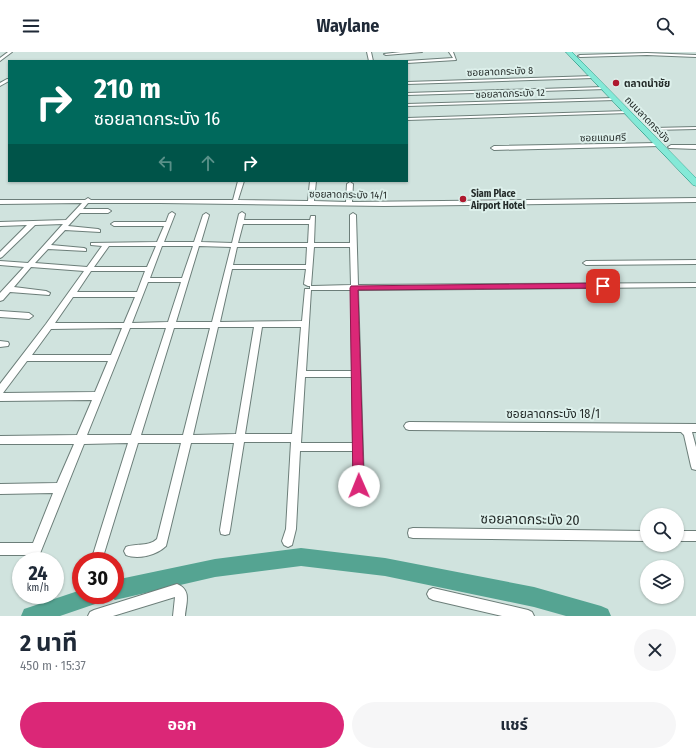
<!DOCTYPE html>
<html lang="th">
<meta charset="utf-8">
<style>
:root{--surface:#fff;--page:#f6f6f7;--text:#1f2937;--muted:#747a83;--accent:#db2777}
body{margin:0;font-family:"Fira Sans Condensed","Noto Sans Thai",sans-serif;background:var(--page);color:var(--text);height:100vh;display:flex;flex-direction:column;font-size:15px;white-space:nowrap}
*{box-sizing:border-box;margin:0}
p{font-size:13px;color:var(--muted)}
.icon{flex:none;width:22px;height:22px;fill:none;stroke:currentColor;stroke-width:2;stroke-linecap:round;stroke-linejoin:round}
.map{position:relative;height:564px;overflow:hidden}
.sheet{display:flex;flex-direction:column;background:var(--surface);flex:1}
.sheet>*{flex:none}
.guide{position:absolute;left:8px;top:8px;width:400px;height:122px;border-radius:0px;box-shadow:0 1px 3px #0004;background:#00695c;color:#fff;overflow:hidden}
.buttons{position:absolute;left:640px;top:456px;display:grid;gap:8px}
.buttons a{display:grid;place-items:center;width:44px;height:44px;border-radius:50%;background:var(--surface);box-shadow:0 1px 3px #0004;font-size:20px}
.speed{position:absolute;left:12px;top:500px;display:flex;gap:8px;font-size:20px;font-weight:700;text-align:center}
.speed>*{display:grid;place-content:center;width:52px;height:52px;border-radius:50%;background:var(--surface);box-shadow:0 1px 3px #0004;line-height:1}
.speed small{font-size:10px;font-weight:400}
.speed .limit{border:6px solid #d22;background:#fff;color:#111}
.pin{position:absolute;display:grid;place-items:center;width:34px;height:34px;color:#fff;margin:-17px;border-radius:8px;box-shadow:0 2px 6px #0006}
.me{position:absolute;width:44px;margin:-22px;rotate:359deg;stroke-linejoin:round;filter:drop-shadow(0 0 3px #0008)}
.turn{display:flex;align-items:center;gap:14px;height:84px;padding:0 20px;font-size:18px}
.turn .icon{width:52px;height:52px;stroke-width:2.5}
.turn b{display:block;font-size:28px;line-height:34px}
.lanes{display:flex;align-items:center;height:38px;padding:0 20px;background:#0003;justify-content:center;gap:20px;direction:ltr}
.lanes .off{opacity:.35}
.round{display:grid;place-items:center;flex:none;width:42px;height:42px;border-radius:21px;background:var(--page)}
.head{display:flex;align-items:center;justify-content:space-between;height:68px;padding:0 20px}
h1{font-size:24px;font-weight:700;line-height:30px}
.button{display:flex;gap:8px;margin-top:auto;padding:8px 20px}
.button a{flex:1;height:46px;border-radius:24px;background:var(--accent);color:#fff;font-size:16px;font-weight:700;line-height:46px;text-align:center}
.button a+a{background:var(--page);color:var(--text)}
header{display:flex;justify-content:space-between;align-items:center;height:52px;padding:0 20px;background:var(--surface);font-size:18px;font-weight:700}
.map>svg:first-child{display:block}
</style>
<header><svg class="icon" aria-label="menu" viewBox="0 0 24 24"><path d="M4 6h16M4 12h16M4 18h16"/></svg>Waylane<svg class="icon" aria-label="search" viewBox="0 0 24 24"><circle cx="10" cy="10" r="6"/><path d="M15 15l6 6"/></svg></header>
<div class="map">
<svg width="696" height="564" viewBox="0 0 696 564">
<rect width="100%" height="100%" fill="#d0e3de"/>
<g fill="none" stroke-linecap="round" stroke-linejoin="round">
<g fill="#55a492" fill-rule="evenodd">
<path d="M301,496L385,506L534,535L601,554L608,557L611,564H566L534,555L385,524L301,514L215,525L115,548L107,543H115V528L215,507Z"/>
<path d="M81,538V543H104L101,550L60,564H21L24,557Z"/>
</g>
<g stroke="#6c7e79" stroke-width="2">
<g id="minor">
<path d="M8,0H12L0,9V6Z"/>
<path d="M367,0H371L373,9H369Z"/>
<path d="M401,0H422L386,3L384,2Z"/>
<path d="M449,0H453L456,8L407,11L406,9L453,6Z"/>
<path d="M647,1L696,3V5L647,3L580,5L578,4L580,3Z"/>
<path d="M594,24L593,26L407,32V30Z"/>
<path d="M7,27H9V29L0,34V31Z"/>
<path d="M604,35L606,36V37L407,43V41Z"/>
<path d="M614,46H616V48L407,54V52Z"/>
<path d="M627,59L629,60V61L407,68V66Z"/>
<path d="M696,75V77L653,78L651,77L653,76Z"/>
<path d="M658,91L660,92V94L494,98L491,96L494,94Z"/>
<path d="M671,93H696V97L669,96L668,95Z"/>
<path d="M238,129H244L238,148L308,149L310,129H316L314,149L346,150L347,132L350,130L353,132L352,150L696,146V150L384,154L160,151H88L83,157H108L111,159L108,161H80L68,174L98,177L100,178V180L65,178L51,193L84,196L86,197V199L48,197L35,211L87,215L102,194L91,193V191L157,190L164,174H114L111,172L114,170H166L169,162L172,160L175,162L164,190H194L203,163L206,161L209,163L201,190L232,191L239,162L242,160L245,162L244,168H310L311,164H315L314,191H350V163L353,161L356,163L358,233L696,231V235L358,238L364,434L363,437L359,439L355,437L354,434L353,399H300L296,477L292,493L288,495L284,493L282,489L286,477L291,390H244L230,478L229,482L225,483L221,482L220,478L234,391H191L166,494C157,503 138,508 126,503L124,499L126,495C136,491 149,495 157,487L181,391H138L102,508L91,509L128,391L84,392L37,509H25L28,503H0V491H33L53,441L0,442V432L57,431L74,392H0V384L77,383L92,348L0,349V332L46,272L84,219L31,215L14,235L46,239L50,241L49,243L10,240L3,248L0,249V241L24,215L0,213V209L28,211L63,172L35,173L2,205L0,206V200L27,173L0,174V170L66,168L82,151L0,152V148H85L88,146L91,148H233ZM243,172H309L308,191H238ZM109,194H156L147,215H94ZM162,194H193L182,226H150ZM199,194L231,195L212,270H176ZM237,195H307L306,213H233ZM314,195H350L351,233L313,234H310V237H305L302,269L220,270L232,217H306L304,232L308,234H311ZM91,219H145L137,240H77ZM148,230H181L168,270L132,271ZM311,238H351L352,319H306ZM73,245H135L124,271H55ZM218,275H254L236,382L193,383ZM262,275H301L292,382H245ZM122,276L111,303H32L51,277ZM130,276H166L131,383H87ZM174,276H210L183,383H141ZM27,309H108L95,340L3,341ZM305,325H352L353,391H301Z"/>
<path d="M696,208V212L586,213L583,211L586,209Z"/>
<path d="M0,259L29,261L33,264L29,267L0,265Z"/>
<path d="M0,289L8,290L9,292L8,294L0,295Z"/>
<path d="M409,370L696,372V380H692L696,395V418L692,417L691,414L684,383L681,380L409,378L406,377L404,374L406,371Z"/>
<path d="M413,476L647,479V489L413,486L409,485L408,481L409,477Z"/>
<rect x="677" y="479" width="19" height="10"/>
<path d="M177,532C192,538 186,551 185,564H173L175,545L113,564H88L90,560L94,558Z"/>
<path d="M433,536L528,558L532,560L534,564H502L433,548L429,546L427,542L429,538Z"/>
</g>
</g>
<g stroke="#2d9d89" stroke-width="1">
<path id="primary" d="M566,0H572L696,126V134L693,133Z"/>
</g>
<use href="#minor" fill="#fff" fill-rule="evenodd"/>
<use href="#primary" fill="#84e9d7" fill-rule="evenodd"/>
</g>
<path fill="#db2777" stroke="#8e194d" d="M603,231L607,234L606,236L358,238L364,434L363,438L359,439L354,438L353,434L350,236L351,234Z"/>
<g fill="#ae192f" stroke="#ddf0eb" stroke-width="1.5">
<circle cx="616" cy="31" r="4"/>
<circle cx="463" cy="147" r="4"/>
</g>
<g text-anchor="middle" stroke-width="4" stroke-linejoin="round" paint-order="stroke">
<g font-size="10" fill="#242b29" stroke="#ddf0eb">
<text transform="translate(500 19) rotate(-2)" y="4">ซอยลาดกระบัง 8</text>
<text transform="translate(510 41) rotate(-2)" y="4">ซอยลาดกระบัง 12</text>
<text transform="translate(648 67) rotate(46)" y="4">ถนนลาดกระบัง</text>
<text transform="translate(603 85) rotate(-1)" y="4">ซอยแถมศรี</text>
<text transform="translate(348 142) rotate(1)" y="4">ซอยลาดกระบัง 14/1</text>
</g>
<g font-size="10" font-weight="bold" fill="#242b29" stroke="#ddf0eb" text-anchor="start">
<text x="624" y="35">ตลาดนำชัย</text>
<text x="471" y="145">Siam Place<tspan x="471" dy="12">Airport Hotel</tspan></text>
</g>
<g font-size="12" fill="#242b29" stroke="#ddf0eb">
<text x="553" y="366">ซอยลาดกระบัง 18/1</text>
</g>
<g font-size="14" fill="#242b29" stroke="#ddf0eb">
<text transform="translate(530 467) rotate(1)" y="5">ซอยลาดกระบัง 20</text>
</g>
</g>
</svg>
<div class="buttons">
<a><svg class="icon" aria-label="search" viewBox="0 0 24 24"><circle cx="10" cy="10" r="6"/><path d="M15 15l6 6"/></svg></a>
<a><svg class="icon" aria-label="layers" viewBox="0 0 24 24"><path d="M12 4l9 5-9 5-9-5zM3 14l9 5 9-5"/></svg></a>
</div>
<div class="speed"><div>24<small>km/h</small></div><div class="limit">30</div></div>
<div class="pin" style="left:603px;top:234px;background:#d93025"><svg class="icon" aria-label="arrive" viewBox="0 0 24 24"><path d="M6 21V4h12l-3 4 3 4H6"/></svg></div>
<svg class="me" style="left:359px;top:434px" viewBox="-20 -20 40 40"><circle r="19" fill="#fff"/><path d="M0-13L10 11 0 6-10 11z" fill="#db2777"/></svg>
<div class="guide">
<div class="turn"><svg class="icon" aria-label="right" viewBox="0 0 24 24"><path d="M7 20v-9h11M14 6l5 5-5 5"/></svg><div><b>210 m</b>ซอยลาดกระบัง 16</div></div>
<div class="lanes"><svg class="icon off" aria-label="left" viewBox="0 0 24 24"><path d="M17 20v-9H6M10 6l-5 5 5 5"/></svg><svg class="icon off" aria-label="ahead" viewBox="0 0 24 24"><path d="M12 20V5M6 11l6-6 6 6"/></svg><svg class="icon" aria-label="right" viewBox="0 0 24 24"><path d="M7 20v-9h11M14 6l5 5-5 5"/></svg></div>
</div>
</div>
<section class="sheet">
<div class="head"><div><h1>2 นาที</h1><p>450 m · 15:37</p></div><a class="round"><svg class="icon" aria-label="close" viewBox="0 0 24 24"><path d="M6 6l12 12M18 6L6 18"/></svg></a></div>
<div class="button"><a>ออก</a><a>แชร์</a></div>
</section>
